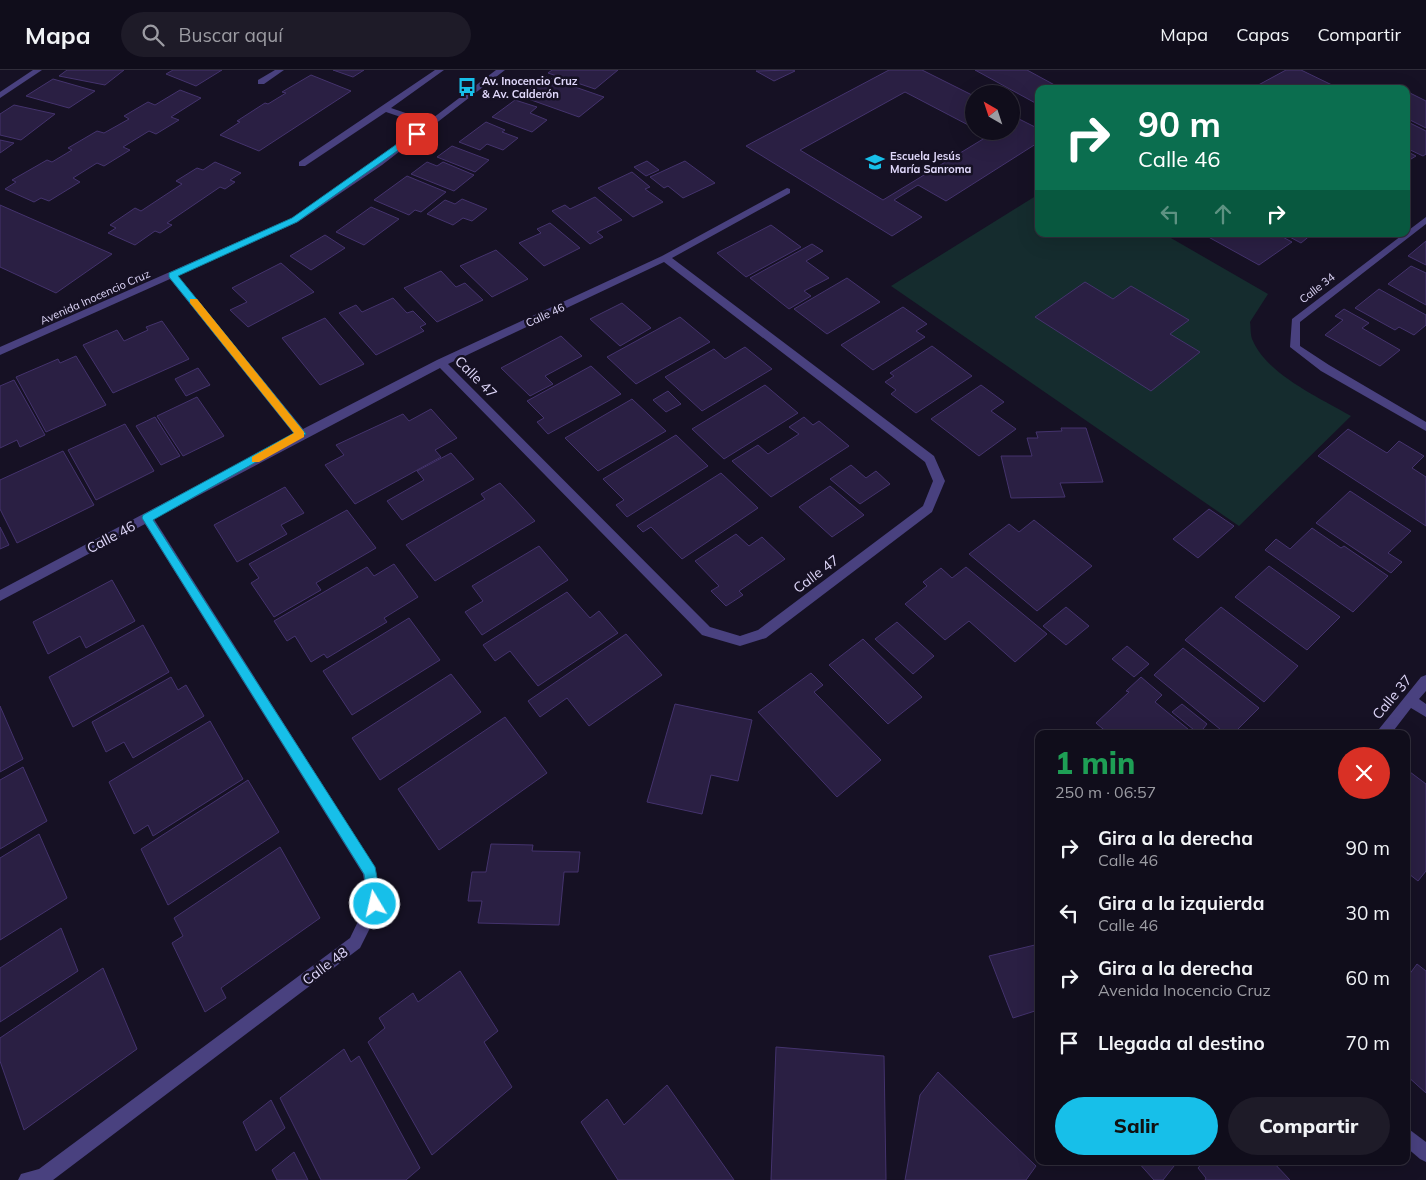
<!DOCTYPE html>
<html lang="es">
<meta charset="utf-8">
<style>
:root{--surface:#100d1b;--page:#1e1b28;--text:#f1f3f6;--muted:#9c9ca3;--line:#302d3a;--accent:#17bfe9}
body{margin:0;font-family:Mulish,sans-serif;background:var(--page);color:var(--text);height:100vh;display:flex;flex-direction:column;font-size:19px;white-space:nowrap}
*{box-sizing:border-box;margin:0}
p{font-size:16px;color:var(--muted)}
.icon{flex:none;width:28px;height:28px;fill:none;stroke:currentColor;stroke-width:2;stroke-linecap:round;stroke-linejoin:round}
.map{position:relative;flex:1;overflow:hidden}
.side{position:absolute;left:1035px;top:660px;width:375px;height:435px;display:flex;flex-direction:column;background:var(--surface);border-radius:10px;box-shadow:0 5px 20px #0002,0 0 0 1px var(--line)}
.side>*{flex:none}
.hud{position:absolute;left:1035px;top:15px;width:375px;height:152px;border-radius:10px;box-shadow:0 5px 20px #0002,0 0 0 1px var(--line);background:#0b6e4f;color:#fff;overflow:hidden}
.needle{width:32px;rotate:321deg}
.controls{position:absolute;left:965px;top:15px;display:grid;gap:10px}
.controls a{display:grid;place-items:center;width:55px;height:55px;border-radius:50%;background:var(--surface);box-shadow:0 5px 20px #0002,0 0 0 1px var(--line);font-size:25px}
.pin{position:absolute;display:grid;place-items:center;width:42px;height:42px;color:#fff;margin:-21px;border-radius:10px;box-shadow:0 2px 8px #0006}
.me{position:absolute;width:55px;margin:-28px;rotate:351deg;stroke-linejoin:round;filter:drop-shadow(0 0 4px #0008)}
.turn{display:flex;align-items:center;gap:18px;height:105px;padding:0 20px;font-size:22px}
.turn .icon{width:65px;height:65px;stroke-width:2.5}
.turn b{display:block;font-size:35px;line-height:42px}
.lanes{display:flex;align-items:center;height:48px;padding:0 20px;background:#0003;justify-content:center;gap:25px;direction:ltr}
.lanes .off{opacity:.35}
.round{display:grid;place-items:center;flex:none;width:52px;height:52px;border-radius:26px;background:var(--page)}
.overview{display:flex;align-items:center;justify-content:space-between;height:85px;padding:0 20px}
h1{font-size:30px;font-weight:800;line-height:38px;color:#1e9e55}
.action{display:flex;gap:10px;margin-top:auto;padding:10px 20px}
.action a{flex:1;height:58px;border-radius:30px;background:var(--accent);color:#111;font-size:20px;font-weight:800;line-height:58px;text-align:center}
.action a+a{background:var(--page);color:var(--text)}
ul{padding:0;list-style:none}
li{display:flex;align-items:center;gap:15px;height:65px;padding:0 20px}
li div{flex:1}
li b{display:block;font-size:19px}
li em{font-style:normal}
header{display:flex;align-items:center;gap:30px;box-sizing:border-box;height:70px;padding:0 25px;background:var(--surface);border-bottom:1px solid var(--line)}
header strong{font-size:24px}
nav{display:flex;gap:28px;margin-inline-start:auto;font-size:18px}
.search{width:350px;height:45px;background:var(--page);display:flex;align-items:center;gap:12px;box-sizing:border-box;padding:0 18px;border-radius:28px;color:var(--muted);font-size:19px}
.map>svg:first-child{display:block}
</style>
<header>
<strong>Mapa</strong>
<div class="search"><svg class="icon" aria-label="search" viewBox="0 0 24 24"><circle cx="10" cy="10" r="6"/><path d="M15 15l6 6"/></svg>Buscar aquí</div>
<nav><a>Mapa</a><a>Capas</a><a>Compartir</a></nav>
</header>
<div class="map">
<svg width="1426" height="1110" viewBox="0 0 1426 1110">
<rect width="100%" height="100%" fill="#161124"/>
<path fill="#152c2e" d="M1039,124V164H1164L1268,224L1250,252C1251,258 1250,266 1253,271C1268,305 1320,328 1351,346L1239,456L891,216Z"/>
<g fill="#2a1f43" stroke="#44336d">
<path d="M67,0H124L105,15L59,6Z"/>
<path d="M173,0H222L196,16L166,4Z"/>
<path d="M333,0H364L353,7Z"/>
<path d="M552,0H618L595,19L548,3Z"/>
<path d="M793,0L795,1L774,11L756,1Z"/>
<path d="M889,0H922L974,26V58L905,22L800,80L883,130L988,66L979,61H1011V45L1039,59V72L946,131L918,115L894,130L922,147L892,166L746,76Z"/>
<path d="M975,0H1027L1062,19H1039V35Z"/>
<path d="M1286,0H1301L1332,15L1325,19H1251Z"/>
<path d="M311,5L351,21L259,81L220,65L240,52L237,51L265,33L268,34L286,23L282,22Z"/>
<path d="M546,7L604,27L579,47L520,26Z"/>
<path d="M53,9L95,21L69,38L26,26Z"/>
<path d="M180,20L201,28L171,47L179,50L156,64L149,61L123,77L130,80L104,96L97,93L73,108L80,112L49,131L41,128L34,132L5,119L16,112L12,110L47,90L52,92L72,80L68,78L97,61L104,63L129,49L124,46L148,32L155,35Z"/>
<path d="M1406,21L1426,31V58L1406,48Z"/>
<path d="M515,30L537,37L530,43L547,50L532,62L492,47Z"/>
<path d="M14,35L55,44L21,70L0,65V44Z"/>
<path d="M1406,51L1426,61V84L1423,86L1406,78Z"/>
<path d="M486,52L505,60L502,62L518,68L503,80L487,74L480,80L459,72Z"/>
<path d="M0,70L14,73L0,83Z"/>
<path d="M452,76L489,90L475,102L437,87Z"/>
<path d="M1406,81L1416,86L1406,92Z"/>
<path d="M647,91L659,100L646,106L634,97Z"/>
<path d="M685,91L715,113L683,128L668,116L664,118L650,107Z"/>
<path d="M215,92L241,103L230,110L235,112L225,119L220,117L167,153L172,155L160,163L155,161L135,175L108,163L116,158L110,155L135,138L141,141L182,114L176,111L197,98L203,100Z"/>
<path d="M427,92L437,96L443,92L474,105L454,121L411,104Z"/>
<path d="M632,102L650,117L645,119L663,132L633,147L598,118Z"/>
<path d="M407,106L446,122L421,142L415,140L409,145L374,130Z"/>
<path d="M595,127L622,150L597,162L603,167L590,174L552,141L565,135L570,139Z"/>
<path d="M462,129L487,139L472,151L463,148L453,155L427,144L445,130L455,134Z"/>
<path d="M0,135L112,184L56,223L0,197Z"/>
<path d="M371,137L399,149L364,175L336,162Z"/>
<path d="M550,153L580,178L544,196L519,173L541,163L537,159Z"/>
<path d="M771,155L801,177L746,207L717,183Z"/>
<path d="M1203,164H1277L1292,172L1259,195Z"/>
<path d="M1284,164H1312L1301,173Z"/>
<path d="M325,165L345,178L311,200L290,186Z"/>
<path d="M1426,171V195L1408,186Z"/>
<path d="M812,174L823,181L806,191L829,208L804,221L811,226L789,239L750,208Z"/>
<path d="M496,180L528,209L492,227L460,196Z"/>
<path d="M281,193L314,222L248,257L230,240L247,232L232,218Z"/>
<path d="M1411,196L1426,203V235L1388,214Z"/>
<path d="M441,201L456,217L465,213L483,230L437,252L404,218Z"/>
<path d="M847,208L880,232L827,264L794,239Z"/>
<path d="M1085,212L1113,229L1131,216L1189,250L1170,264L1200,282L1151,321L1035,247Z"/>
<path d="M1379,219L1426,245V255L1414,265L1399,257L1395,260L1355,238Z"/>
<path d="M393,228L407,243L413,241L426,254L420,257L424,261L376,285L339,243L356,235L362,242Z"/>
<path d="M622,233L651,258L620,276L590,249Z"/>
<path d="M903,237L927,254L916,261L925,267L873,300L841,275Z"/>
<path d="M1344,239L1369,253L1362,258L1400,280L1380,296L1325,265L1343,250L1335,246Z"/>
<path d="M680,247L710,272L636,314L607,287Z"/>
<path d="M325,248L364,294L320,315L282,268Z"/>
<path d="M162,251L189,289L113,323L83,275L117,260L124,271L148,260L146,257Z"/>
<path d="M561,266L582,286L545,306L553,314L530,326L501,298Z"/>
<path d="M932,276L972,306L916,343L891,324L896,320L885,312L894,306L890,303Z"/>
<path d="M745,277L772,299L702,341L665,307L714,279L725,289Z"/>
<path d="M76,286L106,335L46,362L16,307L58,289L60,293Z"/>
<path d="M591,296L621,324L548,364L537,352L544,348L527,331Z"/>
<path d="M198,298L210,315L186,326L175,309Z"/>
<path d="M14,310L45,365L20,377L17,370L0,378V316Z"/>
<path d="M765,315L798,343L724,389L692,359Z"/>
<path d="M981,315L1004,332L991,341L1016,359L979,386L931,349Z"/>
<path d="M668,321L681,334L666,342L653,330Z"/>
<path d="M197,327L224,366L183,386L157,346Z"/>
<path d="M632,329L666,361L598,401L565,368Z"/>
<path d="M431,339L457,368L435,380L441,387L355,434L325,395L344,385L336,375L403,344L409,351Z"/>
<path d="M155,347L180,386L161,395L136,356Z"/>
<path d="M804,347L813,355L819,351L849,376L771,427L732,391L758,375L768,384L799,364L789,357Z"/>
<path d="M125,354L154,401L96,430L68,380Z"/>
<path d="M1061,358H1086L1103,412L1060,413L1065,427L1011,428L1001,386H1032L1027,368H1038L1036,362L1062,361Z"/>
<path d="M1348,359L1387,383L1399,371L1424,386L1412,398L1426,407V456L1318,386Z"/>
<path d="M676,365L708,396L627,447L616,435L624,430L603,409Z"/>
<path d="M63,381L94,435L17,473L0,439V410Z"/>
<path d="M451,383L474,409L402,450L387,431L424,410L417,401Z"/>
<path d="M851,395L866,408L876,401L890,414L860,434L830,409Z"/>
<path d="M721,403L758,438L682,489L651,457L643,462L637,456Z"/>
<path d="M500,413L535,451L435,511L406,475L485,429L481,424Z"/>
<path d="M830,416L864,445L832,467L799,437Z"/>
<path d="M285,417L304,443L281,455L287,464L237,492L214,455Z"/>
<path d="M1350,421L1411,461L1388,483L1402,492L1391,503L1316,453Z"/>
<path d="M1209,439L1234,456L1198,488L1173,469Z"/>
<path d="M347,440L376,478L316,513L321,520L274,547L251,513L259,508L249,494Z"/>
<path d="M1034,450L1092,496L1037,541L969,484L1009,454L1019,462Z"/>
<path d="M0,457L9,475L0,479Z"/>
<path d="M1312,458L1341,478L1344,476L1388,506L1353,542L1265,480L1276,469L1290,479Z"/>
<path d="M736,464L749,476L762,467L785,489L739,521L743,525L726,536L711,521L719,516L695,491Z"/>
<path d="M539,476L568,510L482,565L465,542L483,531L472,516Z"/>
<path d="M394,494L418,527L384,548L387,552L327,588L324,584L311,592L295,566L287,571L274,551L367,497L374,506Z"/>
<path d="M1269,496L1340,547L1307,580L1235,527Z"/>
<path d="M966,497L1047,564L1015,592L969,551L945,570L905,534L927,516L923,512L941,498L952,508Z"/>
<path d="M112,510L135,551L86,578L80,566L48,584L33,552Z"/>
<path d="M567,522L590,548L599,541L618,563L538,616L510,581L495,591L483,575Z"/>
<path d="M1066,537L1089,556L1066,575L1043,556Z"/>
<path d="M1221,537L1298,596L1264,632L1185,570Z"/>
<path d="M409,548L440,590L352,645L323,601Z"/>
<path d="M897,552L934,586L913,604L875,569Z"/>
<path d="M143,555L169,602L73,657L49,607Z"/>
<path d="M626,564L662,605L589,656L567,628L540,647L528,631Z"/>
<path d="M863,569L922,627L888,654L829,595Z"/>
<path d="M1127,576L1149,594L1134,607L1112,589Z"/>
<path d="M1183,578L1259,638L1233,664H1226L1154,605Z"/>
<path d="M811,603L823,615L814,622L881,690L837,727L758,642Z"/>
<path d="M451,604L481,642L380,710L352,668Z"/>
<path d="M171,607L178,620L186,615L204,646L133,688L124,672L106,682L92,652Z"/>
<path d="M1141,607L1162,625L1155,632L1194,664H1109L1096,653L1129,622L1126,621Z"/>
<path d="M675,634L752,650L738,711L711,705L702,744L647,732Z"/>
<path d="M1182,634L1207,654L1199,664L1172,642Z"/>
<path d="M0,636L23,689L0,702Z"/>
<path d="M505,647L547,703L439,780L398,719Z"/>
<path d="M210,651L243,709L153,766L148,755L134,764L109,712Z"/>
<path d="M23,697L47,751L0,779V710Z"/>
<path d="M1406,699L1426,714V801L1418,811L1409,804L1406,808Z"/>
<path d="M248,710L279,762L168,835L141,779Z"/>
<path d="M39,764L67,828L0,870V788Z"/>
<path d="M491,774L533,775L532,781L580,782L578,802H564L559,855L478,853L482,831H468L472,802H486Z"/>
<path d="M280,777L320,848L221,918L226,928L205,942L172,873L183,866L174,848Z"/>
<path d="M61,858L78,901L0,952V898Z"/>
<path d="M1039,874V942L1038,940L1013,948L989,886Z"/>
<path d="M1417,894L1426,901V1023L1406,1005V909Z"/>
<path d="M103,898L137,979L24,1060L0,991V968Z"/>
<path d="M460,901L498,961L484,972L512,1017L432,1085L368,972L385,958L379,948L413,923L418,932Z"/>
<path d="M776,977L884,986L886,1110H771Z"/>
<path d="M344,979L351,992L359,986L420,1098L406,1110H321L280,1028Z"/>
<path d="M938,1002L1036,1096L1026,1110H905L920,1025Z"/>
<path d="M667,1015L734,1110H618L581,1052L607,1029L624,1055Z"/>
<path d="M271,1030L285,1058L256,1081L243,1052Z"/>
<path d="M294,1082L308,1110H277L272,1100Z"/>
<path d="M1137,1091H1178L1163,1110H1154Z"/>
<path d="M1204,1091H1272L1290,1110H1205L1206,1108L1198,1098Z"/>
</g>
<g fill="none" stroke-linecap="round" stroke-linejoin="round">
<g fill="#49417f" fill-rule="evenodd">
<path d="M33,0H42L0,28V22Z"/>
<path d="M275,0H284L264,14H258V10Z"/>
<path d="M435,0H444L391,38L429,51L496,0H505L382,95L298,152L178,206L303,359L437,290L662,186L787,118L790,119V123L672,188L934,386L945,411L932,442L766,568L740,576L702,565L440,298L154,449L375,797L382,834L360,878L53,1110H18L21,1104L39,1099L350,868L367,833L363,804L145,454L0,531V520L294,364L170,209L0,285V277L292,148L376,91L424,55L386,42L305,96H299V92ZM664,192L925,392L933,411L923,436L758,560L740,566L710,557L448,294Z"/>
<path d="M1426,147V154L1300,252V276L1329,295L1426,352V361L1321,301L1290,277L1292,249Z"/>
<path d="M1426,605V621L1419,629L1426,634V647L1411,638L1391,664H1375L1421,607Z"/>
<path d="M1406,1057L1426,1072V1092L1420,1089L1406,1077Z"/>
</g>
</g>
<path fill="#17bfe9" stroke="#0f7c97" d="M414,62L421,64L297,152L178,206L306,364L153,450L375,797L382,834L380,839L375,841L370,839L364,804L142,448L143,445L294,363L169,207V203L292,148Z"/>
<path fill="#f59e0b" d="M190,229H197L304,362V367L259,392H252V387L294,363L190,233Z"/>
<defs>
<g id="bus-bare" transform="scale(1.5)"><path d="M-5-6H5V4H4V6H2V4H-2V6H-4V4H-5ZM-3.5-4V0h7V-4ZM-3.5 1.2v1.5H-2V1.2ZM2 1.2v1.5H3.5V1.2Z" fill="#17bfe9" stroke="#161124" stroke-width="2.5" paint-order="stroke"/></g>
<g id="school-bare" transform="scale(1.5)"><path d="M0-5L7-2L0 1L-7-2ZM-4 1L0 2.5L4 1V4Q0 6-4 4Z" fill="#17bfe9" stroke="#161124" stroke-width="2.5" paint-order="stroke"/></g>
</defs>
<g fill-rule="evenodd">
<use href="#bus-bare" x="467" y="17"/>
<use href="#school-bare" x="875" y="92"/>
</g>
<g text-anchor="middle" stroke-width="5" stroke-linejoin="round" paint-order="stroke">
<g font-size="11" font-weight="bold" fill="#e0d8fb" stroke="#161124" text-anchor="start">
<text x="482" y="15">Av. Inocencio Cruz<tspan x="482" dy="13">&amp; Av. Calderón</tspan></text>
<text x="890" y="90">Escuela Jesús<tspan x="890" dy="13">María Sanroma</tspan></text>
</g>
<g font-size="11" fill="#e0d8fb" stroke="#161124">
<text transform="translate(1317 218) rotate(-38)" y="4">Calle 34</text>
<text transform="translate(95 227) rotate(-24)" y="4">Avenida Inocencio Cruz</text>
<text transform="translate(545 245) rotate(-25)" y="4">Calle 46</text>
</g>
<g font-size="14" fill="#e0d8fb" stroke="#161124">
<text transform="translate(476 307) rotate(45)" y="5">Calle 47</text>
<text transform="translate(111 467) rotate(-28)" y="5">Calle 46</text>
<text transform="translate(816 504) rotate(-37)" y="5">Calle 47</text>
<text transform="translate(1392 627) rotate(-50)" y="5">Calle 37</text>
<text transform="translate(325 896) rotate(-37)" y="5">Calle 48</text>
</g>
</g>
</svg>
<div class="controls">
<a><svg class="needle" viewBox="-14 -14 28 28"><path d="M0-13l5 13h-10z" fill="#e53935"/><path d="M0 13l5-13h-10z" fill="#9c9ca3"/></svg></a>
</div>
<div class="pin" style="left:417px;top:64px;background:#d93025"><svg class="icon" aria-label="arrive" viewBox="0 0 24 24"><path d="M6 21V4h12l-3 4 3 4H6"/></svg></div>
<svg class="me" style="left:375px;top:834px" viewBox="-20 -20 40 40"><circle r="17" fill="#17bfe9" stroke="#fff" stroke-width="3"/><path d="M0-11L8 9 0 5-8 9z" fill="#fff"/></svg>
<div class="hud">
<div class="turn"><svg class="icon" aria-label="right" viewBox="0 0 24 24"><path d="M7 20v-9h11M14 6l5 5-5 5"/></svg><div><b>90 m</b>Calle 46</div></div>
<div class="lanes"><svg class="icon off" aria-label="left" viewBox="0 0 24 24"><path d="M17 20v-9H6M10 6l-5 5 5 5"/></svg><svg class="icon off" aria-label="ahead" viewBox="0 0 24 24"><path d="M12 20V5M6 11l6-6 6 6"/></svg><svg class="icon" aria-label="right" viewBox="0 0 24 24"><path d="M7 20v-9h11M14 6l5 5-5 5"/></svg></div>
</div>
<section class="side">
<div class="overview"><div><h1>1 min</h1><p>250 m · 06:57</p></div><a class="round" style="background:#d93025;color:#fff"><svg class="icon" aria-label="close" viewBox="0 0 24 24"><path d="M6 6l12 12M18 6L6 18"/></svg></a></div>
<ul>
<li><svg class="icon" aria-label="right" viewBox="0 0 24 24"><path d="M7 20v-9h11M14 6l5 5-5 5"/></svg><div><b>Gira a la derecha</b><p>Calle 46</p></div><em>90 m</em></li>
<li><svg class="icon" aria-label="left" viewBox="0 0 24 24"><path d="M17 20v-9H6M10 6l-5 5 5 5"/></svg><div><b>Gira a la izquierda</b><p>Calle 46</p></div><em>30 m</em></li>
<li><svg class="icon" aria-label="right" viewBox="0 0 24 24"><path d="M7 20v-9h11M14 6l5 5-5 5"/></svg><div><b>Gira a la derecha</b><p>Avenida Inocencio Cruz</p></div><em>60 m</em></li>
<li><svg class="icon" aria-label="arrive" viewBox="0 0 24 24"><path d="M6 21V4h12l-3 4 3 4H6"/></svg><div><b>Llegada al destino</b></div><em>70 m</em></li>
</ul>
<div class="action"><a>Salir</a><a>Compartir</a></div>
</section>
</div>
